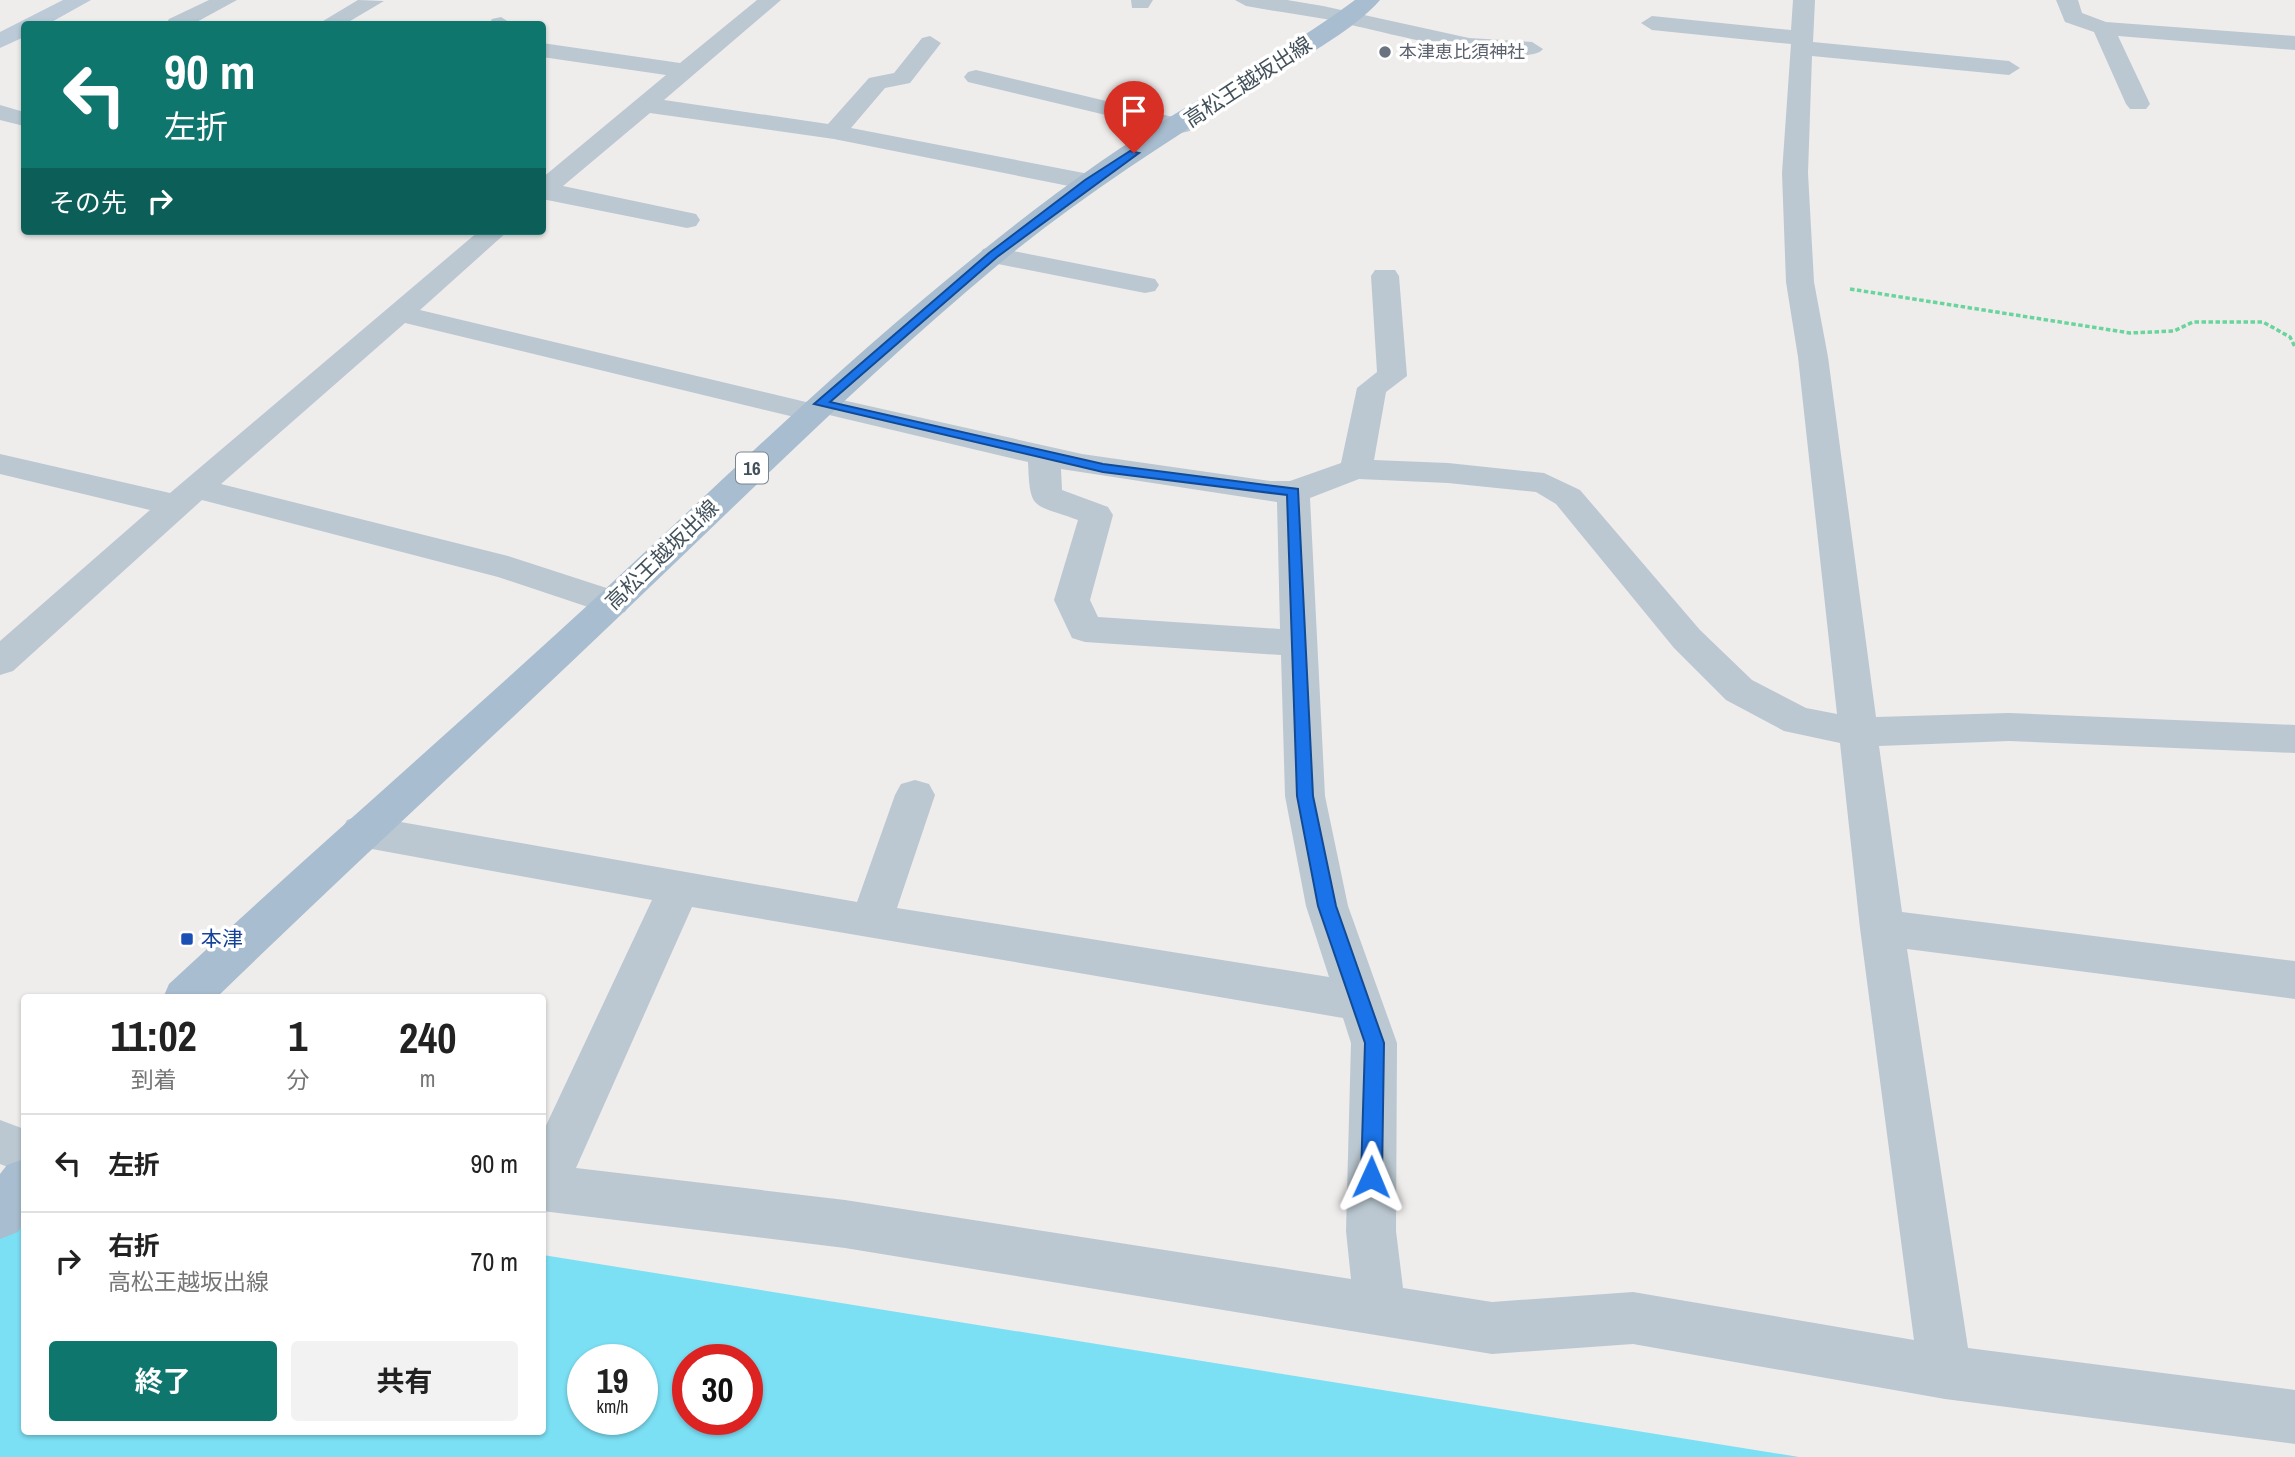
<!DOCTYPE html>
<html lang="ja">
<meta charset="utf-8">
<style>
:root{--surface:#fff;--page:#f2f2f2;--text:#222;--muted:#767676;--line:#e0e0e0;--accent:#0f766e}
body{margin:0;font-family:"Archivo Narrow","Noto Sans JP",sans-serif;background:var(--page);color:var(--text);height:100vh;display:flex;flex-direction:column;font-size:26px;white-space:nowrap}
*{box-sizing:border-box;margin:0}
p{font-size:23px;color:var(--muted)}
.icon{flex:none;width:38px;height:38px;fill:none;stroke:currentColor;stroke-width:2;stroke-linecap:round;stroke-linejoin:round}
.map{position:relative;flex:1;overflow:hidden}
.details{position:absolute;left:21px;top:994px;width:525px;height:441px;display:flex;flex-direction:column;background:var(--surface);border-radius:7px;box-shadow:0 2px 5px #0004}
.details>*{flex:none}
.hud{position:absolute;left:21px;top:21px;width:525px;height:214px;border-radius:7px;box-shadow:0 2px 5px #0004;background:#0f766e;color:#fff;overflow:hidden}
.speed{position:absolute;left:567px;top:1344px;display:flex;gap:14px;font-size:35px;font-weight:700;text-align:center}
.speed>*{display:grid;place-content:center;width:91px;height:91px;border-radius:50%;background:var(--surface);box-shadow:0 2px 5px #0004;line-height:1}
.speed small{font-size:18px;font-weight:400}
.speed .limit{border:10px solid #d22;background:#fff;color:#111}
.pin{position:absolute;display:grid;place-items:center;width:60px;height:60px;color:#fff;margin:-72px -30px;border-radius:50% 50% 50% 0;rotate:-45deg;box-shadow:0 0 7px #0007}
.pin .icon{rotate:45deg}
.me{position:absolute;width:77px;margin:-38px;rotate:1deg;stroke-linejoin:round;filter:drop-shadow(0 0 5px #0008)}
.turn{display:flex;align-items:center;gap:24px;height:147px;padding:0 28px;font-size:32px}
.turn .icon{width:91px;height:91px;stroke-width:2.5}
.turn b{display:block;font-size:49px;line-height:60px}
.then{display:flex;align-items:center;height:66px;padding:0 28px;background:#0003;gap:14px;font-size:26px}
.eta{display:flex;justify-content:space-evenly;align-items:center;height:119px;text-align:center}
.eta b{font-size:42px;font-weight:700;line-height:49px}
.button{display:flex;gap:14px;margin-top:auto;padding:14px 28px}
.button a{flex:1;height:80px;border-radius:7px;background:var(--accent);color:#fff;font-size:28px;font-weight:700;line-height:80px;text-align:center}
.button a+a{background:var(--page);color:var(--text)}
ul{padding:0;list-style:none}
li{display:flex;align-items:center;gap:21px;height:98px;padding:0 28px;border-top:2px solid var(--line)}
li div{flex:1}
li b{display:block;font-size:26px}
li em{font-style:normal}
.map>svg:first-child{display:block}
</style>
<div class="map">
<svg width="2295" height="1457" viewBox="0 0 2295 1457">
<rect width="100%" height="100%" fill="#efecec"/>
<path fill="#7ce0f5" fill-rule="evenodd" d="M0,1217L24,1224V1432H542L543,1255L1799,1457H0ZM583,1360H642V1419H583ZM688,1360H747V1419H688Z"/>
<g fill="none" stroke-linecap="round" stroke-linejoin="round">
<path stroke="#69d59c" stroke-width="3.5" stroke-dasharray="4.5 2.5" stroke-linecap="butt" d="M1850,289L2130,333L2174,331L2193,322H2263L2290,337L2295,347"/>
<g fill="#bbc8d1" fill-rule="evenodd">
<path d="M209,0H237L193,24H166L169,19Z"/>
<path d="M358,0L384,1L345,24H318Z"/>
<path d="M757,0H781L664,100L828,124L869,78L894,73L922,38L930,36L941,43L910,83L885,88L851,128L1089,174L1098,177L1102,182L1098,187L1089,190L834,139L650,113L563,186L696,214L700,220L696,226L687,228L542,199V178L666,75L542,57V43L680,63Z"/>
<path d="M1131,0H1153L1148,8H1132Z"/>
<path d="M1235,0H1287L1323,6L1469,38L1532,42L1543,49C1527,72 1357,25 1325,19C1299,14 1272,11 1246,6Z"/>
<path d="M1793,0H1815L1813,42L2009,61L2020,68L2009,75L1812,56L1808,173L1814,282L1828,357L1876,717L2009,713L2295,725V753L2009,741L1879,746L1902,912L2295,961V999L1907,949L1968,1348L2295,1390V1444L1945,1399L1633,1344L1492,1354L845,1248L542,1211V1134L652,900L361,847L347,842L341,831L347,820L361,815L857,902L895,795L901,784L915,780L929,784L935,795L897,908L1329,977L1306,906L1285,796L1281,655L1085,642L1072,638L1054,600L1078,520C1032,503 1030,512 1028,462L825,414L822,419L811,421L405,323L221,484L508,556L625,594L630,603L625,612L612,615L498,577L202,500L13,671L0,675V641L150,510L0,474V454L170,493L479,231H508L420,310L806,402L820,395L1082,454L1270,481H1290L1341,463L1357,388L1377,372L1371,276L1375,270H1395L1399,276L1407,376L1386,392L1374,460L1448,463L1544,473L1580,490L1700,630L1752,680L1806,708L1837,714L1798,357L1786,282L1782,173L1791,44L1652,30L1641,23L1652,16L1791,30ZM1061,469L1277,502L1280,629L1098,617L1090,600L1113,515L1108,507L1062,490ZM1359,479L1448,483L1536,492L1556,504L1674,648L1726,700L1784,731L1840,743L1860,928L1914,1340L1633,1292L1492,1302L1403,1288L1396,1231L1397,1043L1348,906L1325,796L1310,498ZM692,907L1343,1018L1351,1043L1346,1231L1351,1279L845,1200L576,1168Z"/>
<path d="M2056,0H2078L2082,13L2106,22L2295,36V50L2118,36L2150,104L2146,109H2130L2126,104L2094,32L2065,22Z"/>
<path d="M501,17L512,24H489L492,19Z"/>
<path d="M976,70L1190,121L1193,126L1190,131L1181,133L968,82L964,77L968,72Z"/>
<path d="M0,105L24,112V126L0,120Z"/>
<path d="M993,247L1145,277L1155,279L1159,285L1155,291L1145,293L983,261L979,255L983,249Z"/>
<path d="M0,1120L24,1129V1173L0,1164Z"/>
</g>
<path fill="#bccad8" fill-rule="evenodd" d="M63,0H91L48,24H24V37L0,48V32Z"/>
<g fill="#a8bdcf" fill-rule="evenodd">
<path d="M1355,0H1380C1351,34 1285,67 1246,92C1161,146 1077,199 999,264C868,373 749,493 626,610C490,740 351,867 216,998H163L169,984C311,852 458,725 601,593C726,477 848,358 982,251C1020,220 1060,190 1100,162C1183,105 1274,60 1355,0Z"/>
<path d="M24,1159V1222L18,1232L0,1239V1174L7,1165Z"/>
</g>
</g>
<path fill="#1a73e8" stroke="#114b97" stroke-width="2" d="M1130,151L1139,153L997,257L830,402L1103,464L1298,489L1313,796L1336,906L1384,1043L1382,1177L1379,1184L1371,1187L1364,1184L1361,1177L1365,1043L1318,906L1297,796L1287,495L1103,472L814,404L989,253L1085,180Z"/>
<circle fill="#6b7280" stroke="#fff" stroke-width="2.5" cx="1385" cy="52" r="7"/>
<rect fill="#1a4fb4" stroke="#fff" stroke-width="2.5" x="180" y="932" width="14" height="14" rx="3.5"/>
<g text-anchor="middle" stroke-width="7" stroke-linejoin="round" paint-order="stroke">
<g font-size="18" fill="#5b616d" stroke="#fff" text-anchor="start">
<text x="1399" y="58">本津恵比須神社</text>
</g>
<rect fill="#fff" stroke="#7b858c" stroke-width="2" x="736" y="452.5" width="32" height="31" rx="5"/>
<g font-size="19" font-weight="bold" fill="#43515b">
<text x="752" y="475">16</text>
</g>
<g font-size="21" fill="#43515b" stroke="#fff">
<text transform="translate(1248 82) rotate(-33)" y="7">高松王越坂出線</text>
<text transform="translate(662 555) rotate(-44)" y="7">高松王越坂出線</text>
</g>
<g font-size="21" fill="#164399" stroke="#fff" text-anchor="start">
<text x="201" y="946">本津</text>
</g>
</g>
</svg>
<div class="speed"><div>19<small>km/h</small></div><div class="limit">30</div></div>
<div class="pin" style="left:1134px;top:153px;background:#d93025"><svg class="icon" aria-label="arrive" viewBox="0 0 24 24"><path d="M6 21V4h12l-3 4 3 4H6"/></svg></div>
<svg class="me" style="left:1371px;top:1177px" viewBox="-20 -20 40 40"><path d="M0-17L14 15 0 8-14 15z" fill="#1a73e8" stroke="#fff" stroke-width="4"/></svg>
<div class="hud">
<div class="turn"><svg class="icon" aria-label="left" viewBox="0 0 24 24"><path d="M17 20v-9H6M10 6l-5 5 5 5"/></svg><div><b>90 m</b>左折</div></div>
<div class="then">その先<svg class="icon" aria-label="right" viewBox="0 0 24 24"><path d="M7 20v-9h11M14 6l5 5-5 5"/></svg></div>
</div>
<section class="details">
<div class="eta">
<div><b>11:02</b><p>到着</p></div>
<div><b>1</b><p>分</p></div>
<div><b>240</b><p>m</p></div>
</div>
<ul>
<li><svg class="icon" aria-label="left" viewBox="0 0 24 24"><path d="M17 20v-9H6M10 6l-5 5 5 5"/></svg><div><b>左折</b></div><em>90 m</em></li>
<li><svg class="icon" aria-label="right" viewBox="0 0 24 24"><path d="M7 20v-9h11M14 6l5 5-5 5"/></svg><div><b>右折</b><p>高松王越坂出線</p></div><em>70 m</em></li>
</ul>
<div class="button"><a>終了</a><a>共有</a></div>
</section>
</div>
